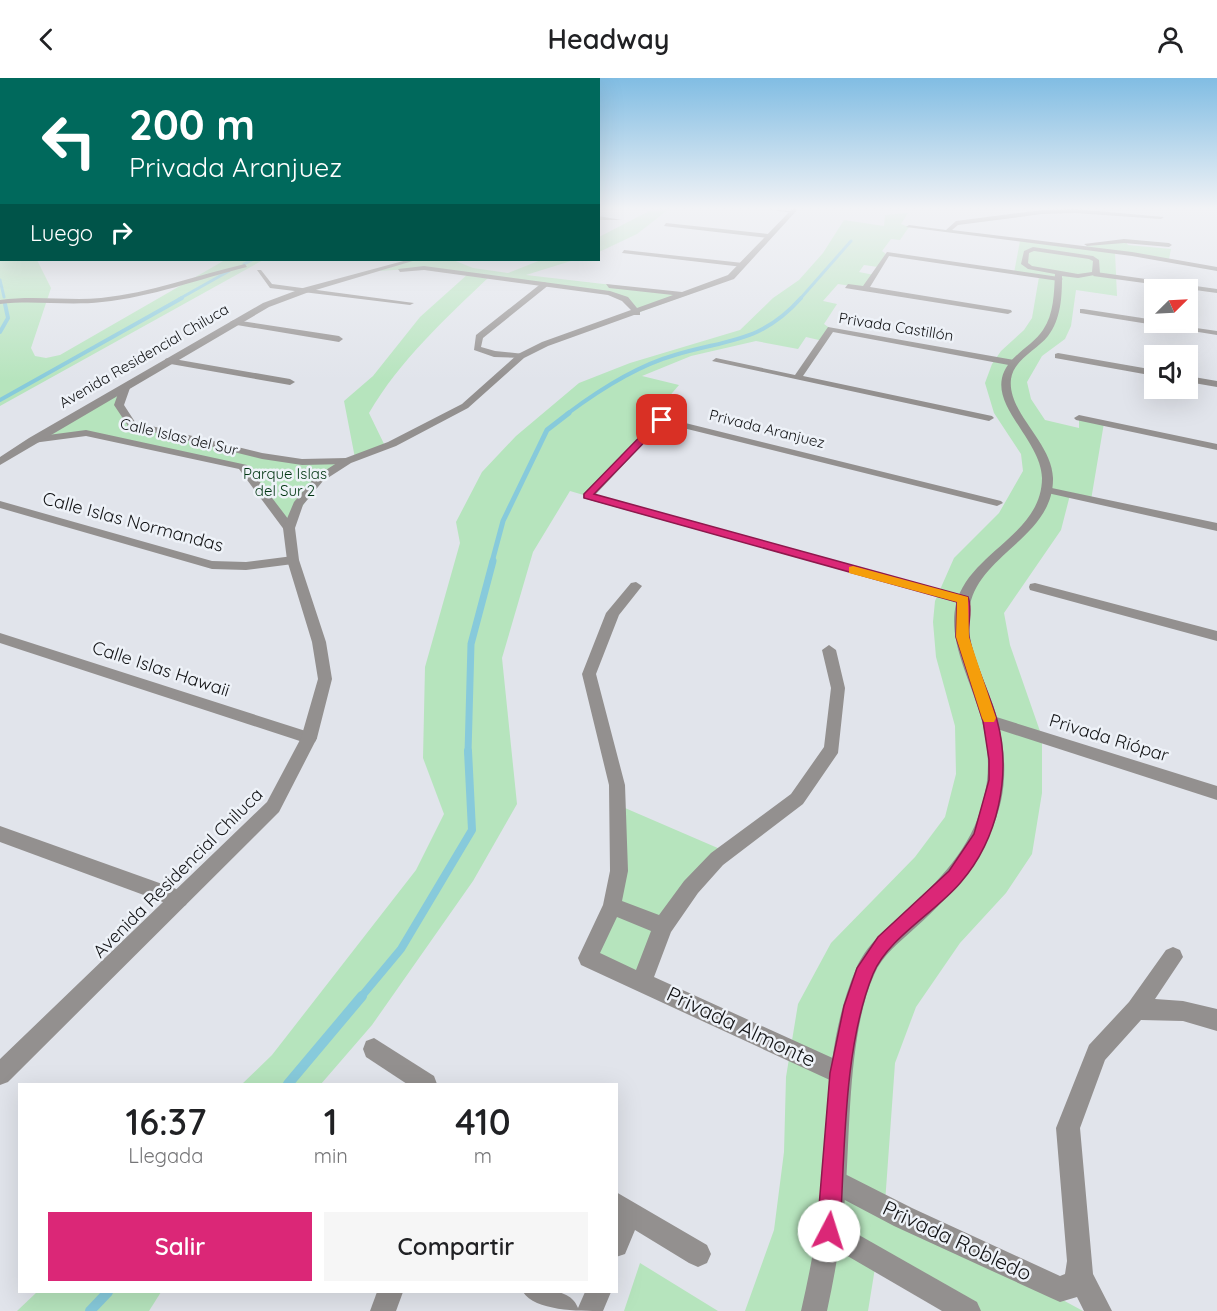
<!DOCTYPE html>
<html lang="es">
<meta charset="utf-8">
<style>
:root{--surface:#fff;--page:#f6f6f6;--text:#202124;--muted:#757577;--accent:#db2777}
body{margin:0;font-family:Quicksand,sans-serif;background:var(--page);color:var(--text);height:100vh;display:flex;flex-direction:column;font-size:22px;white-space:nowrap}
*{box-sizing:border-box;margin:0}
p{font-size:20px;color:var(--muted)}
.icon{flex:none;width:33px;height:33px;fill:none;stroke:currentColor;stroke-width:2;stroke-linecap:round;stroke-linejoin:round}
.map{position:relative;flex:1;overflow:hidden}
.panel{position:absolute;left:18px;top:1005px;width:600px;height:210px;display:flex;flex-direction:column;background:var(--surface);border-radius:0px;box-shadow:0 6px 24px #0002}
.panel>*{flex:none}
.top-card{position:absolute;left:0px;top:0px;width:600px;height:183px;box-shadow:0 6px 24px #0002;background:#00695c;color:#fff;overflow:hidden}
.needle{width:39px;rotate:66deg}
.buttons{position:absolute;left:1144px;top:201px;display:grid;gap:12px}
.buttons a{display:grid;place-items:center;width:54px;height:54px;border-radius:0px;background:var(--surface);box-shadow:0 6px 24px #0002;font-size:30px}
.pin{position:absolute;display:grid;place-items:center;width:51px;height:51px;color:#fff;margin:-26px;border-radius:12px;box-shadow:0 3px 9px #0006}
.me{position:absolute;width:66px;margin:-33px;rotate:5deg;stroke-linejoin:round;filter:drop-shadow(0 0 4px #0008)}
.turn{display:flex;align-items:center;gap:21px;height:126px;padding:0 30px;font-size:27px}
.turn .icon{width:78px;height:78px;stroke-width:2.5}
.turn b{display:block;font-size:42px;line-height:51px}
.then{display:flex;align-items:center;height:57px;padding:0 30px;background:#0003;gap:12px;font-size:22px}
.eta{display:flex;justify-content:space-evenly;align-items:center;height:102px;text-align:center}
.eta b{font-size:36px;font-weight:600;line-height:42px}
.cta{display:flex;gap:12px;margin-top:auto;padding:12px 30px}
.cta a{flex:1;height:69px;border-radius:0px;background:var(--accent);color:#fff;font-size:24px;font-weight:600;line-height:69px;text-align:center}
.cta a+a{background:var(--page);color:var(--text)}
header{display:flex;justify-content:space-between;align-items:center;height:78px;padding:0 30px;background:var(--surface);font-size:27px;font-weight:600}
.map>svg:first-child{display:block}
</style>
<header><svg class="icon" aria-label="back" viewBox="0 0 24 24"><path d="M15 5l-7 7 7 7"/></svg>Headway<svg class="icon" aria-label="person" viewBox="0 0 24 24"><circle cx="12" cy="8" r="4"/><path d="M4 21q1-7 8-7t8 7"/></svg></header>
<div class="map">
<svg width="1217" height="1233" viewBox="0 0 1217 1233">
<rect width="100%" height="100%" fill="#e1e4eb"/>
<g fill="#b6e4bd">
<path d="M653,131H669L637,156L599,174V159Z"/>
<path d="M908,135L901,146L909,149L900,162L891,161L882,173L886,176L878,189L864,187L859,194L874,197L864,210L838,206L823,223L837,226L824,246L831,251L823,263L806,259L798,271L756,263L691,278L642,298L679,307L655,335L661,342L587,418L570,413L533,474L502,580L517,726L473,803L372,947L321,1006H242L272,977L416,792L444,736L423,680L425,589L460,465L456,444L482,394L516,358L579,305L630,285L740,252L773,220L799,202L823,175L844,142L884,148L885,137Z"/>
<path d="M0,136L2,182H37L51,210L31,270L35,278L46,280L60,277L225,182H263L0,328Z"/>
<path d="M1020,163L1074,170L1125,163L1128,167L1171,171L1169,181L1115,174L1117,218L1076,212L1071,248L1065,261L1042,278L1027,304L1031,321L1045,342L1079,350V340L1104,345L1091,422L1070,417L1061,452L1004,535L1010,567L1042,659V715L1032,776L1006,815L960,865L916,929L895,985L885,1125L1083,1233H953L875,1190L868,1233H745L774,1152L784,1074L786,999L798,926L831,865L915,779L945,739L956,696L955,648L936,579L933,544L935,523L954,480L999,435L1023,393L1021,376L994,335L985,305L992,286L1001,273L1024,252L1032,240L1039,199L1014,195Z"/>
<path d="M413,182H453L473,190L508,195L541,182H574L526,197L690,216L637,235L625,221L610,215L489,199C445,241 400,282 369,335L385,368L355,380L344,323L373,298L420,239L468,196L424,190L379,193Z"/>
<path d="M125,310L119,327L132,346L262,378L302,384L347,383L319,401L289,450L243,389L87,355L33,362Z"/>
<path d="M618,727L727,774L691,809L642,903L588,880L612,828Z"/>
<path d="M640,1185L718,1233H624Z"/>
<path d="M37,1214H161L149,1233H17Z"/>
</g>
<g fill="none" stroke-linecap="round" stroke-linejoin="round">
<g stroke="#87cadb" stroke-width="3">
<path d="M244,186L252,182"/>
<path d="M0,202L4,219"/>
<path d="M179,221L229,193"/>
<path d="M800,221L851,163"/>
</g>
<g stroke="#87cadb" stroke-width="4">
<path d="M0,254L8,240L5,226"/>
<path d="M0,322L182,220"/>
<path d="M567,336C599,312 636,288 675,277C728,261 761,265 801,220"/>
</g>
<path stroke="#87cadb" stroke-width="5" d="M492,484L503,443L547,352L569,335"/>
<path stroke="#87cadb" stroke-width="7" d="M468,675L471,566L493,483"/>
<path stroke="#87cadb" stroke-width="8" d="M361,919L401,871L472,752L468,673"/>
<g stroke="#87cadb" stroke-width="10">
<path d="M288,1006L362,918"/>
<path d="M90,1233L108,1214"/>
</g>
<g fill="#93908f" fill-rule="evenodd">
<path d="M765,131L796,133L793,135Z"/>
<path d="M1075,131L1164,139L1161,141L1075,135L1042,136L958,147L952,152L1132,174L1217,189V193L1132,178L906,149L909,147L946,152L956,143L1042,132Z"/>
<path d="M598,138L622,142H598Z"/>
<path d="M666,145L768,156L771,158L768,160L664,148Z"/>
<path d="M1124,161L1169,165L1172,167L1169,169L1124,165L1087,168L1084,166Z"/>
<path d="M624,172L743,185L746,187L743,189L622,175Z"/>
<path d="M887,174L1059,199L1063,201L1059,203L889,178L870,209L1011,232L1012,234L1008,236L845,210L848,206L863,208Z"/>
<path d="M257,192H261L272,206L414,225L410,227L270,210Z"/>
<path d="M1096,194L1217,211V215L1093,198Z"/>
<path d="M543,204L550,206L483,260L481,269L495,273L524,276V280L494,279L474,272L476,257Z"/>
<path d="M1083,231L1155,242V244L1217,253V257L1080,235V231Z"/>
<path d="M234,242L339,258L343,261L339,264L231,246L230,244Z"/>
<path d="M828,249L1014,282L1018,285L1014,288L833,254L803,298L992,338L994,340L989,343L712,283L716,280L795,297Z"/>
<path d="M1058,275L1155,292V298L1055,280V276Z"/>
<path d="M168,280L290,301L295,304L290,307L165,285V281Z"/>
<path d="M1188,298L1217,303V309L1188,304Z"/>
<path d="M125,307L130,310L124,327L135,344L262,375L302,381L347,380L352,383L347,386L302,387L262,381L128,348L114,327L120,310Z"/>
<path d="M1079,337L1217,366V372L1076,342L1074,340Z"/>
<path d="M661,339L1001,423L1003,425L997,428L663,345L595,417L969,519L971,522L964,526L583,420V416Z"/>
<path d="M86,352L247,387L295,450L293,453H285L239,391L86,358L33,365L28,362L33,359Z"/>
<path d="M1047,409L1217,445V453L1043,414V410Z"/>
<path d="M0,423L212,483L246,484L293,478L299,482L293,486L246,492L212,491L0,430Z"/>
<path d="M636,504L642,508L619,537L596,596L625,707L628,793L622,823L659,837L684,803L711,775L791,716L824,669L831,610L822,572L829,567L836,572L845,610L838,675L803,726L723,787L698,815L671,854L654,899L848,987L851,995L848,1003L840,1006L832,1003L581,887L578,880L603,827L610,793L609,707L582,596L606,535L631,505ZM617,839L651,853L636,892L600,875Z"/>
<path d="M1035,505L1217,553V563L1030,512L1029,509L1030,506Z"/>
<path d="M0,555L315,656L317,660L315,664L309,666L0,565Z"/>
<path d="M990,637L1217,708V722L985,647L982,643L985,639Z"/>
<path d="M0,748L179,812L186,815L188,821L186,827L179,830L0,764Z"/>
<path d="M1173,869L1180,872L1183,879L1155,921L1183,923L1217,931V953L1183,943L1141,942L1105,982L1080,1050L1093,1196L1112,1233H1084L1077,1219L1060,1224L1051,1220L894,1148L824,1111L821,1102L824,1093L833,1090L912,1130L1060,1198L1065,1196L1067,1183L1056,1050L1089,967L1129,924L1166,872Z"/>
<path d="M374,960L434,998L437,1006H407L366,979L363,971L366,963Z"/>
<path d="M616,1114L707,1167L711,1176L707,1185L698,1189L689,1185L635,1152L625,1176L616,1179Z"/>
<path d="M829,1140L977,1224L981,1233H942L820,1162L816,1153L820,1144Z"/>
<path d="M377,1214H403L396,1233H370Z"/>
<path d="M523,1214C541,1212 570,1209 578,1230L585,1214H611L603,1233C578,1233 535,1233 523,1214Z"/>
</g>
<g fill="#93908f" fill-rule="evenodd">
<path d="M792,131H798L734,201L640,234V237H634L548,268L524,280L468,330L396,368L351,385L323,403L303,427L295,450L299,482L326,564L332,601L317,660L279,734L8,1004L0,1007V981L267,724L301,660L318,601L312,564L287,482L283,450L294,424L315,399L343,381L388,364L462,326L518,276L542,264L631,232L622,223L608,217L424,192L400,194L398,191L424,188L610,213L628,219L637,230L673,217L609,210L606,206L682,214L728,197Z"/>
<path d="M1033,169L1093,178L1099,182L1100,196L1078,200L1062,198C1062,219 1061,241 1048,258C1037,272 1014,281 1011,301C1007,335 1052,364 1053,400C1054,458 980,476 970,527C963,561 982,595 993,627C1003,657 1008,691 1001,723C989,775 954,815 915,850C900,864 882,877 874,897C849,953 850,1047 846,1108C843,1150 836,1191 827,1233H801C810,1193 818,1154 821,1113C828,1040 826,960 856,891C866,867 885,852 904,835C938,804 972,770 983,723C992,691 988,658 977,627C967,595 948,560 956,526C969,474 1042,457 1042,400C1041,364 995,332 1002,300C1007,278 1032,269 1043,252C1054,236 1054,215 1055,196L1028,191L1021,186L1024,173ZM1034,173L1089,181L1093,183L1092,194L1078,196L1032,188L1028,185L1029,175Z"/>
<path d="M407,182H416L309,214L269,229L0,387V379L29,360L263,225L303,210Z"/>
<path d="M245,186L247,189C199,201 152,219 102,224C68,228 34,222 0,226V222C34,217 68,223 101,220C150,215 197,197 245,186Z"/>
</g>
</g>
<linearGradient id="sky" x2="0" y2="1"><stop stop-color="#81bde3"/><stop offset="0.43" stop-color="#f2f3f6"/><stop offset="1" stop-color="#f2f3f6" stop-opacity="0"/></linearGradient>
<rect width="1217" height="303" fill="url(#sky)"/>
<path fill="#db2777" stroke="#8e194d" stroke-width="1.5" d="M658,340L666,342L594,416L968,519C973,531 967,547 969,560C975,588 989,614 997,642C1012,697 998,761 961,804C936,834 888,860 873,896C843,970 845,1074 840,1153L837,1161L829,1164L821,1161L817,1153L830,995L844,928L857,890L878,859L949,793L974,756L989,702V682L983,643L956,559L957,524L584,420V416Z"/>
<path fill="#f59e0b" d="M853,488L968,519L969,559L996,640L994,644H984L982,640L956,559L957,524L849,495V489Z"/>
<g text-anchor="middle" stroke-width="5" stroke-linejoin="round" paint-order="stroke">
<g font-size="15" fill="#111214" stroke="#eef2f8">
<text transform="translate(896 249) rotate(9)" y="5">Privada Castillón</text>
<text transform="translate(144 278) rotate(-30)" y="5">Avenida Residencial Chiluca</text>
<text transform="translate(767 351) rotate(14)" y="5">Privada Aranjuez</text>
<text transform="translate(179 359) rotate(13)" y="5">Calle Islas del Sur</text>
</g>
<g font-size="15" fill="#003512" stroke="#eef2f8">
<text x="285" y="401">Parque Islas<tspan x="285" dy="17">del Sur 2</tspan></text>
</g>
<g font-size="18" fill="#111214" stroke="#eef2f8">
<text transform="translate(133 444) rotate(15)" y="6">Calle Islas Normandas</text>
<text transform="translate(161 591) rotate(18)" y="6">Calle Islas Hawaii</text>
<text transform="translate(1109 660) rotate(17)" y="6">Privada Riópar</text>
<text transform="translate(178 795) rotate(-45)" y="6">Avenida Residencial Chiluca</text>
</g>
<g font-size="21" fill="#111214" stroke="#eef2f8">
<text transform="translate(741 949) rotate(25)" y="7">Privada Almonte</text>
<text transform="translate(957 1163) rotate(25)" y="7">Privada Robledo</text>
</g>
</g>
</svg>
<div class="buttons">
<a><svg class="needle" viewBox="-14 -14 28 28"><path d="M0-13l5 13h-10z" fill="#e53935"/><path d="M0 13l5-13h-10z" fill="#757577"/></svg></a>
<a><svg class="icon" aria-label="sound" viewBox="0 0 24 24"><path d="M4 9h4l5-4v14l-5-4H4zM17 9q2 3 0 6"/></svg></a>
</div>
<div class="pin" style="left:662px;top:342px;background:#d93025"><svg class="icon" aria-label="arrive" viewBox="0 0 24 24"><path d="M6 21V4h12l-3 4 3 4H6"/></svg></div>
<svg class="me" style="left:829px;top:1153px" viewBox="-20 -20 40 40"><circle r="19" fill="#fff"/><path d="M0-13L10 11 0 6-10 11z" fill="#db2777"/></svg>
<div class="top-card">
<div class="turn"><svg class="icon" aria-label="left" viewBox="0 0 24 24"><path d="M17 20v-9H6M10 6l-5 5 5 5"/></svg><div><b>200 m</b>Privada Aranjuez</div></div>
<div class="then">Luego<svg class="icon" aria-label="right" viewBox="0 0 24 24"><path d="M7 20v-9h11M14 6l5 5-5 5"/></svg></div>
</div>
<section class="panel">
<div class="eta">
<div><b>16:37</b><p>Llegada</p></div>
<div><b>1</b><p>min</p></div>
<div><b>410</b><p>m</p></div>
</div>
<div class="cta"><a>Salir</a><a>Compartir</a></div>
</section>
</div>
